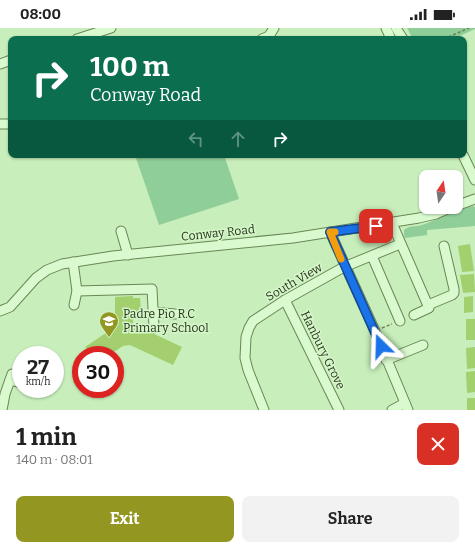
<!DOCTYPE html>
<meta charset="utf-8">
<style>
:root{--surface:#fff;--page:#f2f2f2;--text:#222;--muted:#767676;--accent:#939722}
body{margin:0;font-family:Bitter,serif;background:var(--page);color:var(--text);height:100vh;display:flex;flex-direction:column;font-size:15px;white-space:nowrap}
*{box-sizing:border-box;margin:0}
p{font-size:13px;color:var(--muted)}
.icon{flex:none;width:22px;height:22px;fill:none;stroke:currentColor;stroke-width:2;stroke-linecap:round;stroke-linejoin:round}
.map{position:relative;height:382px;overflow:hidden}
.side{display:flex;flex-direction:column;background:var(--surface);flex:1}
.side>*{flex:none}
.banner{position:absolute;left:8px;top:8px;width:459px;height:122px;border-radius:8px;box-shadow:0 1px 3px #0004;background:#0b6e4f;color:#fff;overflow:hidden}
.needle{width:26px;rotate:13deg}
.tools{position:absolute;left:419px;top:142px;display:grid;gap:8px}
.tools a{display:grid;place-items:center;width:44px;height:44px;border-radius:8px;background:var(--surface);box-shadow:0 1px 3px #0004;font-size:20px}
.speed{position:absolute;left:12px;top:318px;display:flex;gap:8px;font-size:20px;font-weight:700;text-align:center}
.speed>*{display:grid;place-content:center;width:52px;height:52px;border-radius:50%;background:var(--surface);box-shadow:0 1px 3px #0004;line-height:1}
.speed small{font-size:10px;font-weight:400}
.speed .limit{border:6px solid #d22;background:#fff;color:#111}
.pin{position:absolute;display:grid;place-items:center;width:34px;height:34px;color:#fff;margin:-17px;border-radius:8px;box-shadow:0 2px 6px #0006}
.me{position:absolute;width:44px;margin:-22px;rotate:338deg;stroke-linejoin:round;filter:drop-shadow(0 0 3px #0008)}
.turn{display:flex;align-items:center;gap:14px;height:84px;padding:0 16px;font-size:18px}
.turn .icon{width:52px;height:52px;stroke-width:2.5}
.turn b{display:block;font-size:28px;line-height:34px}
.lanes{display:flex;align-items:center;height:38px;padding:0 16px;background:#0003;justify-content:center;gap:20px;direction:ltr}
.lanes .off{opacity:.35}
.round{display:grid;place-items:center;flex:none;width:42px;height:42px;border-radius:8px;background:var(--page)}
.overview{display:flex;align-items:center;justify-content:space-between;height:68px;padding:0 16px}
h1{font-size:24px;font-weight:700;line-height:30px}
.cta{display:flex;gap:8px;margin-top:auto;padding:8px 16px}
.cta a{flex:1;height:46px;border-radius:8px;background:var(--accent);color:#fff;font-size:16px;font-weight:700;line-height:46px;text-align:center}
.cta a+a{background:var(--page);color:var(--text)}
.status{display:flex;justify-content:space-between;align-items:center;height:28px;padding:0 20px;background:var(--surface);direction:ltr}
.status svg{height:11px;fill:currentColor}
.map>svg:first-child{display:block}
</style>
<div class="status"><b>08:00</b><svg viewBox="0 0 49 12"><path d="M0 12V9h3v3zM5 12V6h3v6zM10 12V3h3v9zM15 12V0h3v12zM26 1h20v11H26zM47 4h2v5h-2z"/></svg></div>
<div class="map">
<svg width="475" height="382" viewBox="0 0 475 382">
<rect width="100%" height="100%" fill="#c8efbb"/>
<g fill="#8fcd99">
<path d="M407,0H475V1L453,11H413Z"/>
<path d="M135,127H224L239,171L159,197Z"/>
<path d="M473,178L475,179V198L427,202V207L405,210L404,206V202C409,197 416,199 422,197C439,191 455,182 473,178Z"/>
</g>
<g fill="#a3cf6f">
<path d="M470,216L474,243L462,244L458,218Z"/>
<path d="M474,246L475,264L463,265L460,247Z"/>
<path d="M133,268V270H140L141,284L133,285V296L182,319L173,337L130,317L123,318L109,327H91L85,319L118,297V291L115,292V269Z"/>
<path d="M473,268V284L464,285V269Z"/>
<rect x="466" y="291" width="9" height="21"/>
<path d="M475,319V340L467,341L466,320Z"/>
<path d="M475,343V364L467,365L466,344Z"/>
<rect x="467" y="370" width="8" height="12"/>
</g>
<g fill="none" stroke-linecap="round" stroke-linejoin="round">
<g stroke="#6a8654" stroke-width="11">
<g id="minor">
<path d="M386,0L391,11"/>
<path d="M396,0L403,11"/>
<path d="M77,11L111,0"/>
<path d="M262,11L269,8L274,0"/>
<path d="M0,36L11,32"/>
<path d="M0,96H11"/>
<path d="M463,127L475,152"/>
<path d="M456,178L475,171"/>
<path d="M392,195L429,280L414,287"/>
<path d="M121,203L128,227"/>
<path d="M330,204L375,303L408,382"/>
<path d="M372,228L400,293"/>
<path d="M73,234L77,263L74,277"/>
<path d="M77,263L152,261L154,300"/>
<path d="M285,272L339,382"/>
<path d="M428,277L452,267L454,265V261L444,218"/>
<path d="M0,283L10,279L36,250L47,242L62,236L113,228L293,210L419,190L436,186L452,179"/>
<path d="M153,284L175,286"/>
<path d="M386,332L423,317"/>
<path d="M10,352L21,355"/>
<path d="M2,382L5,366L12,346"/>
<path d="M264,382L248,342L245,330L246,309L249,300L253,293L285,272L344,239L400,216"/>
<path d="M392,382L405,375"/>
</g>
</g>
<g stroke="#6a8654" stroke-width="1.5" stroke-dasharray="3 2" stroke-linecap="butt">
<path d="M444,11L469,0"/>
<path d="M382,300L392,296"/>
</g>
<use href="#minor" stroke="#d9face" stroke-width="9"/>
</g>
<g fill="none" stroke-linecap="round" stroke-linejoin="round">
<g stroke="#114b97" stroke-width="10">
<path id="route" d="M376,198L330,204L381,318"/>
</g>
<use href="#route" stroke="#1a73e8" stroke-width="7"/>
<path stroke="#f59e0b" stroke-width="7" d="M335,204H330L341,231"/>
</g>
<defs>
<g id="school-pin" transform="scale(1)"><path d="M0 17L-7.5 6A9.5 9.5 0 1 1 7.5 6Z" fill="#939722" stroke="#d5f6ca"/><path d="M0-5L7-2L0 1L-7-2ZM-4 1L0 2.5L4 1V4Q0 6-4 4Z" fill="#fff"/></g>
</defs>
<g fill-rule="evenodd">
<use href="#school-pin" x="109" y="293"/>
</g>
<g text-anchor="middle" stroke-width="3" stroke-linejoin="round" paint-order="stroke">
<g font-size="12" fill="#27351a" stroke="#d5f6ca">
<text transform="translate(218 205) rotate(-6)" y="4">Conway Road</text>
<text transform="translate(294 254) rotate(-30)" y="4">South View</text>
<text transform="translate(323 322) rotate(64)" y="4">Hanbury Grove</text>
</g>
<g font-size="12" fill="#27351a" stroke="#d5f6ca" text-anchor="start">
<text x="123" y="290">Padre Pio R.C<tspan x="123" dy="14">Primary School</tspan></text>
</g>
</g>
</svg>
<div class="tools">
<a><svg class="needle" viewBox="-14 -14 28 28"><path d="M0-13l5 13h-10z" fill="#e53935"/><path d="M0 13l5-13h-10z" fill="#767676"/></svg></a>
</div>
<div class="speed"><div>27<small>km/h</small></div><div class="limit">30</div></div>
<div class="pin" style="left:376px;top:198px;background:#d93025"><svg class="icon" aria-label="arrive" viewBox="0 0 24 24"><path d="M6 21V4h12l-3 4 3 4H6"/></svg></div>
<svg class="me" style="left:381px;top:318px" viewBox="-20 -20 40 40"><path d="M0-17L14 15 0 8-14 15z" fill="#1a73e8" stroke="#fff" stroke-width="4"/></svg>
<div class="banner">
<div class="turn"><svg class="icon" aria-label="right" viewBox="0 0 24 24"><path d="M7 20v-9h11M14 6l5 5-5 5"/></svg><div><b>100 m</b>Conway Road</div></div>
<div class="lanes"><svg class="icon off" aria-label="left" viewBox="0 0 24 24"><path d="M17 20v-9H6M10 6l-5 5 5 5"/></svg><svg class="icon off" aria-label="ahead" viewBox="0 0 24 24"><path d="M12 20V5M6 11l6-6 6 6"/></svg><svg class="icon" aria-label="right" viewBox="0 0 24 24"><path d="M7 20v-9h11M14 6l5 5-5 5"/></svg></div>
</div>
</div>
<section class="side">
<div class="overview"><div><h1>1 min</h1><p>140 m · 08:01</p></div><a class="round" style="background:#d93025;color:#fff"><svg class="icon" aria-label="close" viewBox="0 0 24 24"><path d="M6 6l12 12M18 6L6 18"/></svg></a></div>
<div class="cta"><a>Exit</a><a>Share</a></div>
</section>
